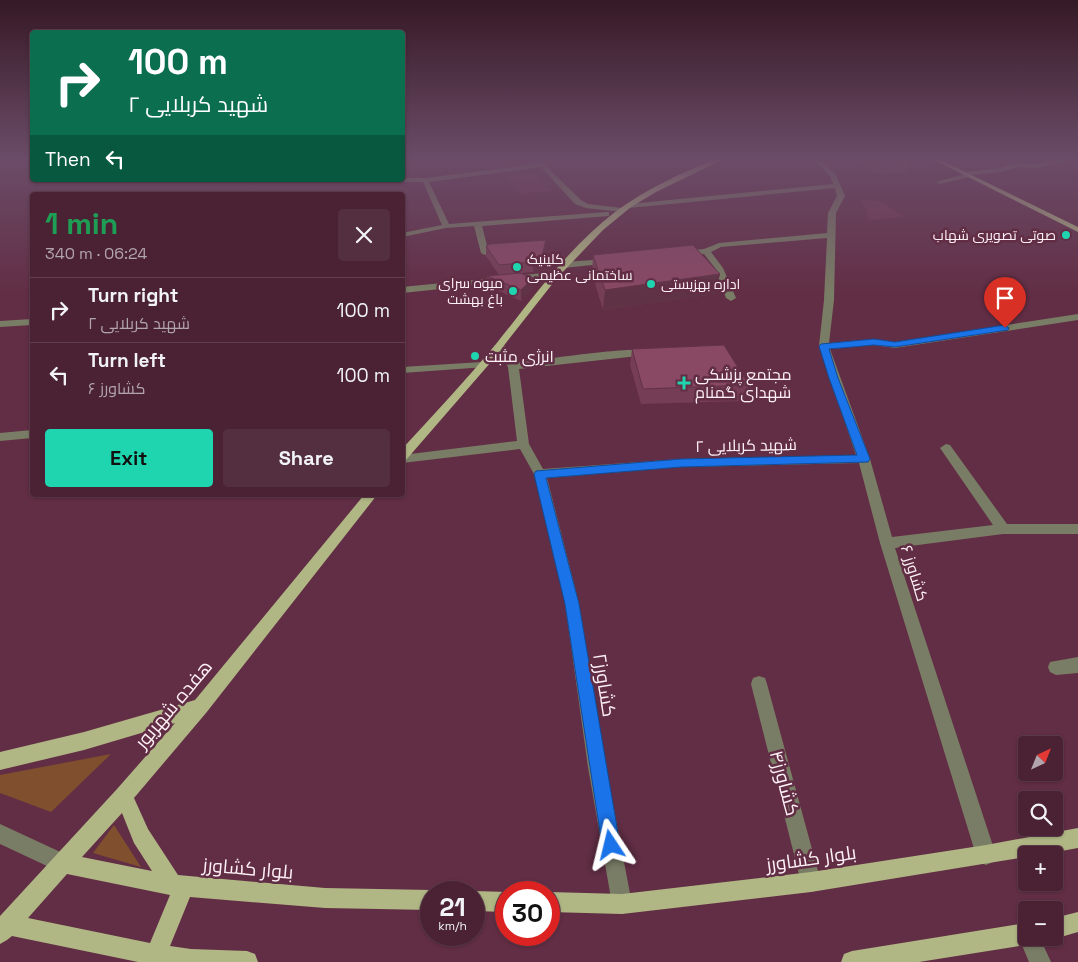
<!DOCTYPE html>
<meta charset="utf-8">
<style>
:root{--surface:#4a2234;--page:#542f40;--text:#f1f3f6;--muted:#b2a4ac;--line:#613f4f;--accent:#1fd5b0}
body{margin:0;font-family:"Space Grotesk",Cairo,sans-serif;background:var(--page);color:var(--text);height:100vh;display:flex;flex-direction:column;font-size:19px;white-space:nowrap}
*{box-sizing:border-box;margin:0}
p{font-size:16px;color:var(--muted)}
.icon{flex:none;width:28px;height:28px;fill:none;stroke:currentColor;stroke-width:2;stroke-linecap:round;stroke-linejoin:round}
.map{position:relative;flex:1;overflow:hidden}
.panel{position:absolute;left:30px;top:192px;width:375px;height:305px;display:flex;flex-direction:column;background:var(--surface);border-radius:5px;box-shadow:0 1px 4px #0004,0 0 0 1px var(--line)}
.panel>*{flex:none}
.banner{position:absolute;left:30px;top:30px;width:375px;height:152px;border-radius:5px;box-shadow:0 1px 4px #0004,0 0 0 1px var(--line);background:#0b6e4f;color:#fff;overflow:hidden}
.needle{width:32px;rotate:43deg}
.controls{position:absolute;left:1018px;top:736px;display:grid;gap:10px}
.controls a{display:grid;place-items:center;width:45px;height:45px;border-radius:5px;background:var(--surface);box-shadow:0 1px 4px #0004,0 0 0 1px var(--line);font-size:25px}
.speed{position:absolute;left:420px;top:881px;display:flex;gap:10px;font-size:25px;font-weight:700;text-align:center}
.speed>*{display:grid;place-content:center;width:65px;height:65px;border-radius:50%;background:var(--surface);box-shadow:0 1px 4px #0004,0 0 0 1px var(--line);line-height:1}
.speed small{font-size:12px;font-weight:400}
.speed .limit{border:8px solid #d22;background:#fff;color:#111}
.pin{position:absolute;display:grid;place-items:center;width:42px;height:42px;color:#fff;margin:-51px -21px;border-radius:50% 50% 50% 0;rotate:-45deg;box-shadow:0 0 5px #0007}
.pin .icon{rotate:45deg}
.me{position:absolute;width:55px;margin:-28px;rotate:350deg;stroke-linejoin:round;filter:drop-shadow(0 0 4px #0008)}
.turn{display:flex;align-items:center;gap:18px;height:105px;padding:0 15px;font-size:22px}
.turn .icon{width:65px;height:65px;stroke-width:2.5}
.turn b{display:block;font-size:35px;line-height:42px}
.then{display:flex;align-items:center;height:48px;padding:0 15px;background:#0003;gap:10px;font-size:19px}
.round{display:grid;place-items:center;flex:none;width:52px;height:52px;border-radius:5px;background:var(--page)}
.summary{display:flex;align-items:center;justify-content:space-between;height:85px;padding:0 15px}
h1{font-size:30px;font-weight:600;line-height:38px;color:#1e9e55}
.primary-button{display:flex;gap:10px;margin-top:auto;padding:10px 15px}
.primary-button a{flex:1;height:58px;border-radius:5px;background:var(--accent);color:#111;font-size:20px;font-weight:600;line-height:58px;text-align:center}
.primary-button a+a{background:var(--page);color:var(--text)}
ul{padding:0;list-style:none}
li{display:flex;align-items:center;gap:15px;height:65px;padding:0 15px;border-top:1px solid var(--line)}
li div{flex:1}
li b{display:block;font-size:19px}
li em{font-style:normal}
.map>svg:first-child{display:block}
</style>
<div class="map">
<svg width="1078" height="962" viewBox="0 0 1078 962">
<rect width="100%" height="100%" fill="#622e45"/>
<g fill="#71354f">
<path d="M535,174L552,191L521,194L506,177Z"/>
<path d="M860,200L881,201L904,217L868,220L867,210Z"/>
</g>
<g fill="#7f4f2e">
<path d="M111,754L51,812L0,793V775Z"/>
<path d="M114,825L141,867L93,853Z"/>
</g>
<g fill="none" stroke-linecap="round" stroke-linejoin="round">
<g fill="#7a7d65" fill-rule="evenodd">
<path d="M813,159H819L836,175L845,196L836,213L834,300L829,343L874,339L895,342L1078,314V320L895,348L874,345L830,349L870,459L892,537L993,525L940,448L946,444L950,445L1007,524H1078V534H1003L895,548L996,855L993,862L986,865L979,862L976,855L880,543L859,463L681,467L547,478L579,603L606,767L632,904L629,911L622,914L615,911L612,904L588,767L565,603L534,474L520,449L402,463V455L517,441L508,367L494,346L499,343L503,344L516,363C535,361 643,344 652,352L647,355L519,369L529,444L543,469L681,459L856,455L819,346L824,300L827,238L721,247L711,252L723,268L736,298L731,301L726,298L715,268L704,254L684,255L680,253L684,251L704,249L719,243L827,233L828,213L837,196L835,188L629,208L625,206L629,204L833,184L830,176Z"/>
<path d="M1066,159L1068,160V162L1035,168L1018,167L1001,172L971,175L970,177L939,184L936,182L962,175V173L964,172L1000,168L1018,163L1035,164Z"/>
<path d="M543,163L581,200L588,204L622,208L626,210L622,212L586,208L575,204L541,167L429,182L449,224L606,212H609V216L482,226L489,253L485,255L481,253L474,226L446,228L402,237V233L442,225L423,182H402L399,180H402V178H425Z"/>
<path d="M609,259H612V263L563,268L559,265L563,262Z"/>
<path d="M554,272L558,275L557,277L402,293V287Z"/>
<path d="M32,319V325L0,327V321Z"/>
<path d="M482,362L487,365L486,367L402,373V367Z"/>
<path d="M32,430V438L0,441V433Z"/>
<path d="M1078,657V673L1056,675L1050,672L1048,667L1050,662Z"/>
<path d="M759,676L765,678L767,684L821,882L818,889L811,892L804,889L801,882L751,684L753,678Z"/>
<path d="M0,824L69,856L72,863L69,870L62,873L0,844Z"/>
<path d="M1026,929V938H1040L1051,962H1029L1019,938L1022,930Z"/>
</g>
<g fill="#b0b684" fill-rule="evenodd">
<path d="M716,159H724L656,192L631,207L603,230L557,278L491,362L406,460L402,461V449C434,414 466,380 496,344C533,298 568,248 615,212C646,189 681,173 716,159Z"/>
<path d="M932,159H939L1078,227V232Z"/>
<path d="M364,495H377L206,713L134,798L148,829L178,875L325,888L431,890L438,892H431V910L325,908L190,897L170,946L191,949L247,951L255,954L258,962H138L12,936L7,940L0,944V916L117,789L175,723L84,750L0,770V752L84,732L195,700ZM122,813L134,843L152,871L82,857ZM67,874L170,895L150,943L28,918Z"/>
<path d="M1078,828V848L1039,855H1026V857L811,892L622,914L549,912V892H547H549L622,894L811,872L986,845Z"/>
<path d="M474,891L508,892H506V912L474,911V892H470Z"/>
<path d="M1078,912V932L1054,939L1052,938H1054V918Z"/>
<path d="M1026,923V938H1035L1033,941L1026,945L919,962H841L844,954L852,951Z"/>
</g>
</g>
<g fill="#763e56">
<path d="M858,159H904L910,164L906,173L876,174Z"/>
<path d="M546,240L545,250L542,266L533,272L522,273L533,288L521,301L488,286L487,276L499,275L486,256V246Z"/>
<path d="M593,255L720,274L715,294L603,310L592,274Z"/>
<path d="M632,349L749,385L744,401L641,404L630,365Z"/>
</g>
<g fill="#603246">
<path d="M546,240L545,250L542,266L533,272V262Z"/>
<path d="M720,274L715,294L603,310L605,290Z"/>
<path d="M533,278V288L521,301V290Z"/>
</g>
<g fill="#894864" stroke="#603246">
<path d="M872,159H904L910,164L879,165Z"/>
<path d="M546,240L542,256L533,262L499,265L486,246L490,244Z"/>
<path d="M693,245L720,274L605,290L593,255Z"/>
<path d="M520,273L533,278L521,290L487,276Z"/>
<path d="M724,345L749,385L643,389L632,349Z"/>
</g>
<linearGradient id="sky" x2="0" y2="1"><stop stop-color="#361926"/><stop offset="0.54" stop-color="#6b4c68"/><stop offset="1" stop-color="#6b4c68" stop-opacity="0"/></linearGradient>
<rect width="1078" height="293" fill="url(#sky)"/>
<path fill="#1a73e8" stroke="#114b97" d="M1005,325L1009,328L1008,330L895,347L874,345L829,349L838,378L870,459L868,462L681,467L546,478L579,604L620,845L617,852L611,854L605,852L602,845L565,604L534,474L536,471L681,459L857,455L829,378L819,346L821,344L874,339L895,342Z"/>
<g fill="#1fd5b0" stroke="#622e45" stroke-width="2">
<circle cx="1066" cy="235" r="5"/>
<circle cx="517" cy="267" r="5"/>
<circle cx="651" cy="284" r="5"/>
<circle cx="513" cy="291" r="5"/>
<circle cx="475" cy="356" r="5"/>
<path d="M681.5 375.5h5v5h5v5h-5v5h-5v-5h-5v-5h5z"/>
</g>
<g text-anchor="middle" stroke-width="5" stroke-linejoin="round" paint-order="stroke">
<g font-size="14" fill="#fef1f5" stroke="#622e45" text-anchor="end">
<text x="1056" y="240">صوتی تصویری شهاب</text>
<text x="527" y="264" text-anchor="start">کلینیک<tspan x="527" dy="16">ساختمانی عظیمی</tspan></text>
<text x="503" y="288">میوه سرای<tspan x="503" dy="16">باغ بهشت</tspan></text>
<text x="661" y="289" text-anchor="start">اداره بهزیستی</text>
</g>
<g font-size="16" fill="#fef1f5" stroke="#622e45" text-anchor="start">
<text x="485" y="362">انرژی مثبت</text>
<text x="695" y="380">مجتمع پزشکی<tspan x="695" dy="18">شهدای گمنام</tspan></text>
</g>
<g font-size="16" fill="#fef1f5" stroke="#622e45">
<text transform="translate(746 445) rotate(-1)" y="6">شهید کربلایی ۲</text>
<text transform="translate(915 573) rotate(73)" y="6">کشاورز ۶</text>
</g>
<g font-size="19" fill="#fef1f5" stroke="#622e45">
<text transform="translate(605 685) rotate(81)" y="7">کشاورز۲</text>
<text transform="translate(173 704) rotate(-50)" y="7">هفده شهریور</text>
<text transform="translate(785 783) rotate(75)" y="7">کشاورز۴</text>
<text transform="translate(811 858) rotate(-8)" y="7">بلوار کشاورز</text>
<text transform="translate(248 868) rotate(5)" y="7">بلوار کشاورز</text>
</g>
</g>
</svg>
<div class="controls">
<a><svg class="needle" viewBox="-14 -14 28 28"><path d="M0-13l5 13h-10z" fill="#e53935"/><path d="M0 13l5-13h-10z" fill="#b2a4ac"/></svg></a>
<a><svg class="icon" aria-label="search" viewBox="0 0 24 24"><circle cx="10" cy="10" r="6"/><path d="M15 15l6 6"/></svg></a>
<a>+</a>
<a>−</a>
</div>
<div class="speed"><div>21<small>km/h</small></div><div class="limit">30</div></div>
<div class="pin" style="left:1005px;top:328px;background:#d93025"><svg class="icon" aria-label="arrive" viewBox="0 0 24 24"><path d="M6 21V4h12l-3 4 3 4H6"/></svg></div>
<svg class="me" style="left:611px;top:845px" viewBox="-20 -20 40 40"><path d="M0-17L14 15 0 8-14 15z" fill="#1a73e8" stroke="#fff" stroke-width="4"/></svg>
<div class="banner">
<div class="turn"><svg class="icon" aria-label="right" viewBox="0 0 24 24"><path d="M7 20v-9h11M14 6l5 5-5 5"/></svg><div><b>100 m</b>شهید کربلایی ۲</div></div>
<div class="then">Then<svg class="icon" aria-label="left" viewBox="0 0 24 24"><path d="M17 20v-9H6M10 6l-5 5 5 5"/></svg></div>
</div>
<section class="panel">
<div class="summary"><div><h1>1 min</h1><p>340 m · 06:24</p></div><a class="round"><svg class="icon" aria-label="close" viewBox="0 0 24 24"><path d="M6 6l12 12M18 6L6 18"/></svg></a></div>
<ul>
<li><svg class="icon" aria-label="right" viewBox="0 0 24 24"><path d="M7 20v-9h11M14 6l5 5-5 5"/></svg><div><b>Turn right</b><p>شهید کربلایی ۲</p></div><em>100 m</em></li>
<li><svg class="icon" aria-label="left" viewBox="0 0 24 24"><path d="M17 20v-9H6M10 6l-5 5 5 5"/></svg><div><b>Turn left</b><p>کشاورز ۶</p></div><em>100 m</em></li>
</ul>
<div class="primary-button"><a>Exit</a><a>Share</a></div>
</section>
</div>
